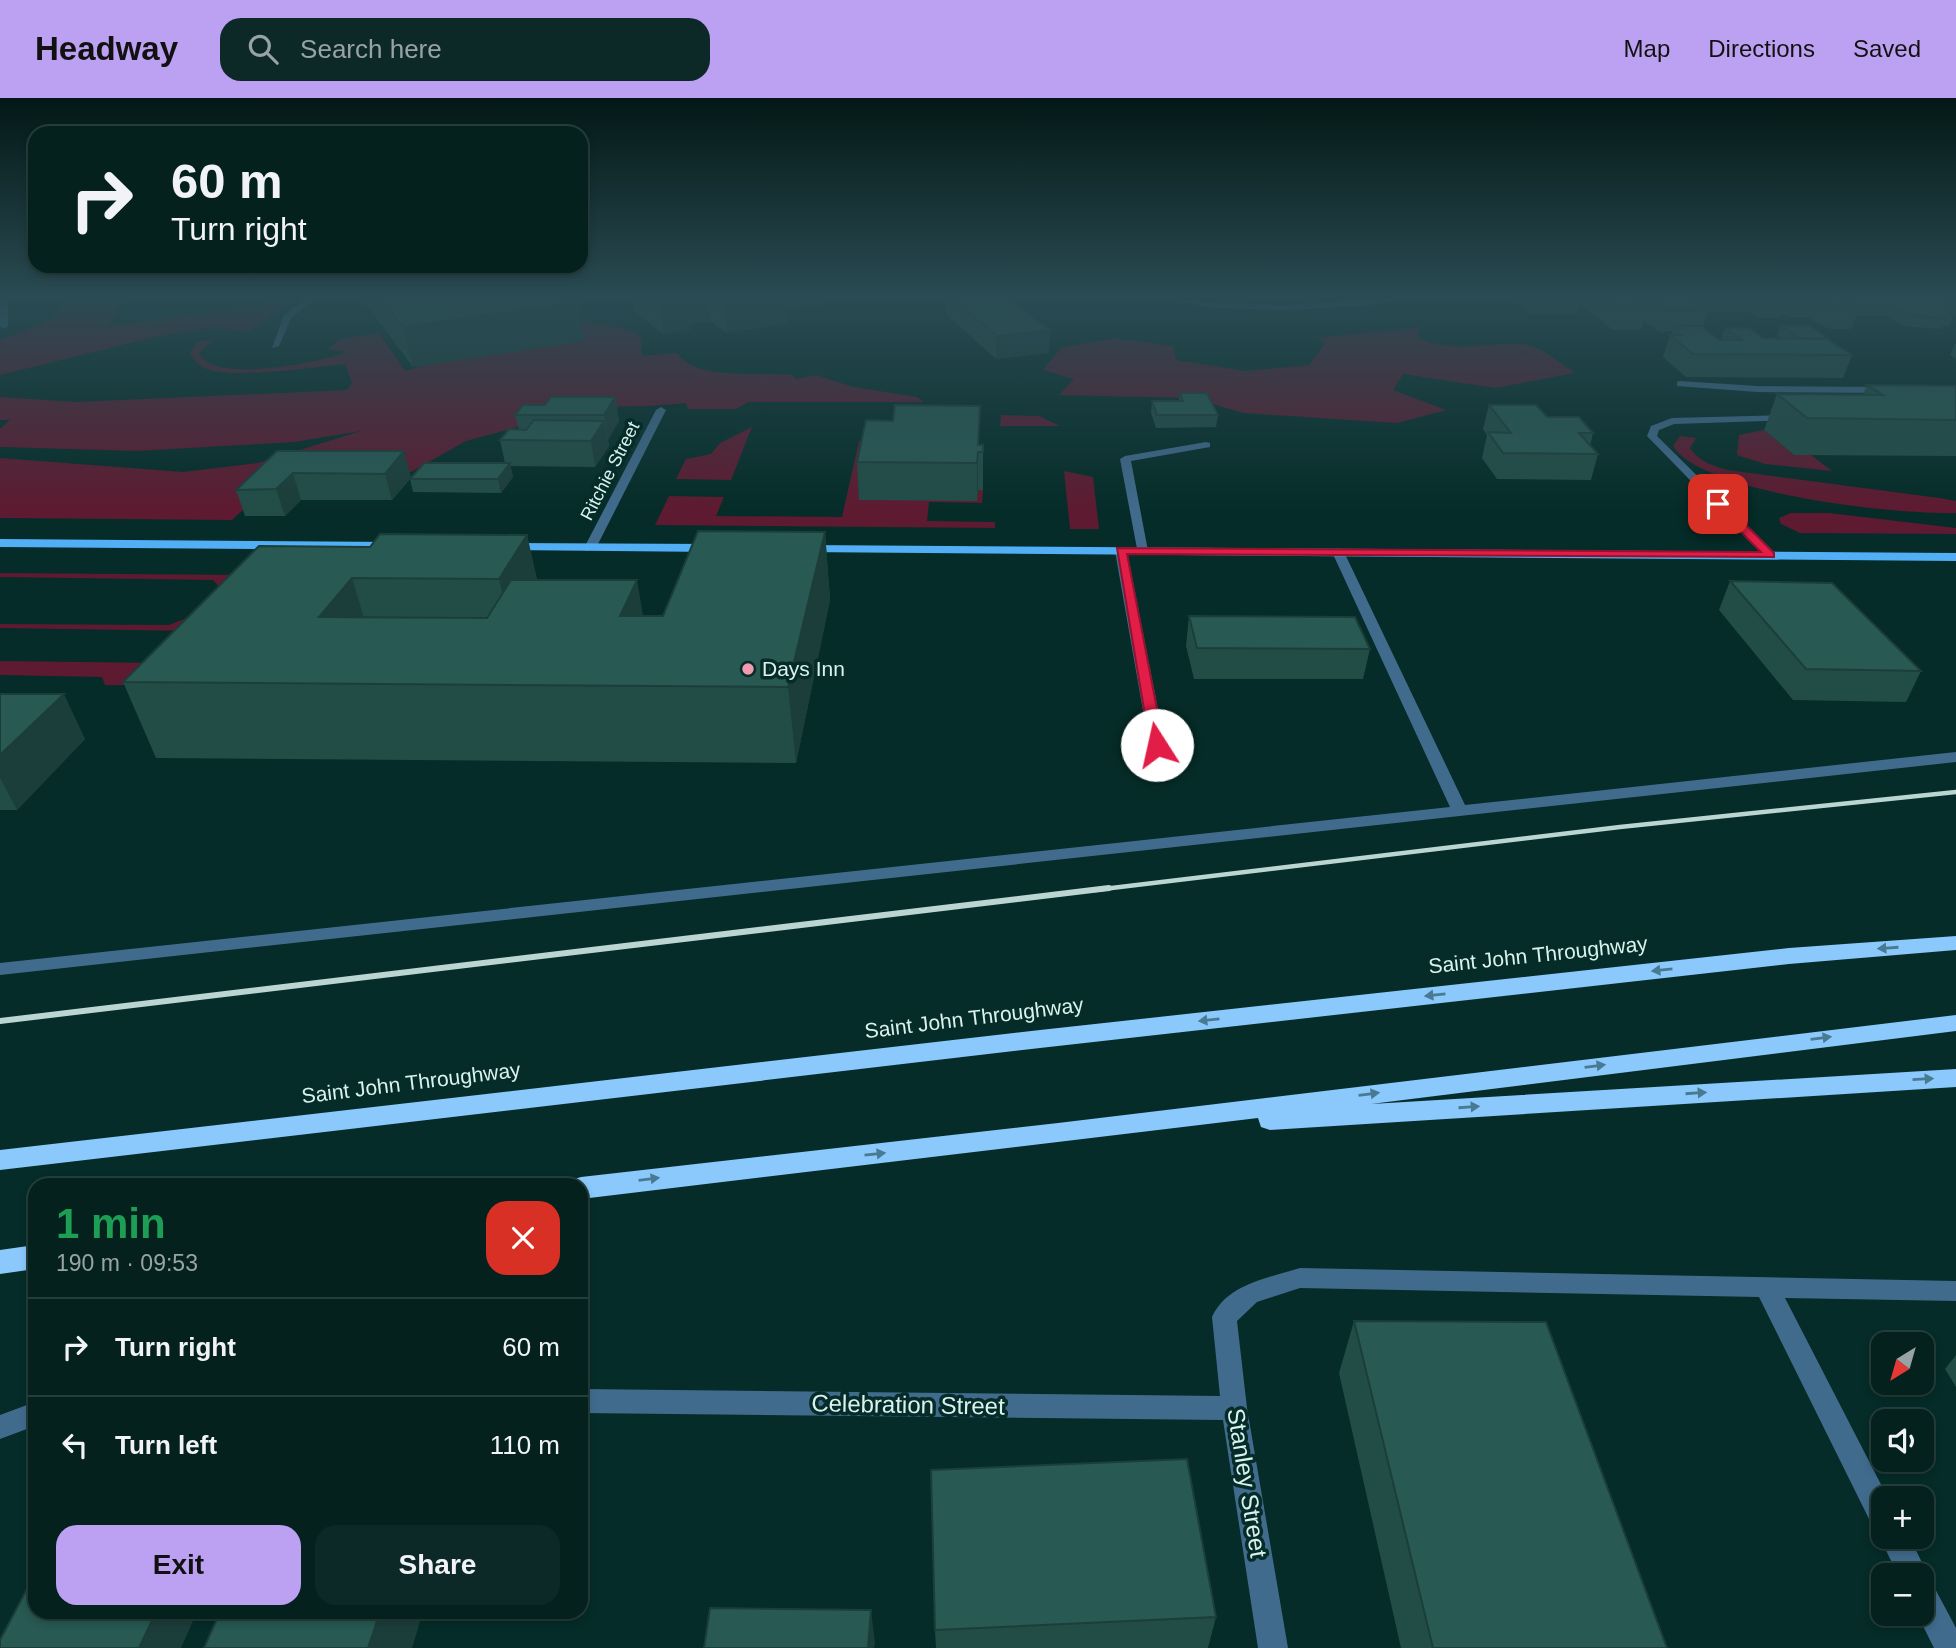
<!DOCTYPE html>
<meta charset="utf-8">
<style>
:root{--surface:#04211e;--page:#0d2927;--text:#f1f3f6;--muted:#97a3a4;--line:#253e3c;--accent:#bca0f2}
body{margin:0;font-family:Helvetica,sans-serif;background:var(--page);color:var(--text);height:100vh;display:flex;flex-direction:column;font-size:26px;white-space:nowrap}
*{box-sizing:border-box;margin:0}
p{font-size:23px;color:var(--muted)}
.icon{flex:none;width:38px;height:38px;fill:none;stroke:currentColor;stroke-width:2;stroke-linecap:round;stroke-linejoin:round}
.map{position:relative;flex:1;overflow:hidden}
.drawer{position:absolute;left:28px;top:1080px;width:560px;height:441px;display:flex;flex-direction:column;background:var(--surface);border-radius:21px;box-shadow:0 4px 10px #0003,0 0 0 2px var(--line)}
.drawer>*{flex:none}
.hud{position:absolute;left:28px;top:28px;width:560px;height:147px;border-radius:21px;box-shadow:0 4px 10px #0003,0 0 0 2px var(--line);background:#04211e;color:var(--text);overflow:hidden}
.needle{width:46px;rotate:217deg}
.buttons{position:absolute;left:1871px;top:1234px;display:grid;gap:14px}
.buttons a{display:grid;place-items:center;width:63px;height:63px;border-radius:14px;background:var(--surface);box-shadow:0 4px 10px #0003,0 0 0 2px var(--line);font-size:35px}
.pin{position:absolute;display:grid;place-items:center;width:60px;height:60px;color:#fff;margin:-30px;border-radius:14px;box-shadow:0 4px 10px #0006}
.me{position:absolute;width:77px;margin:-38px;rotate:350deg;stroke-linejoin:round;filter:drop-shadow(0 0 5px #0008)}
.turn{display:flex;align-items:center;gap:24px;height:147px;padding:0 28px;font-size:32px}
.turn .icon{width:91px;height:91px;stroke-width:2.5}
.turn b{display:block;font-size:49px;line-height:60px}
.round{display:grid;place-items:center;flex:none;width:74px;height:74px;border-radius:21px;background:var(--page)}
.overview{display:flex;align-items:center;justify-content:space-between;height:119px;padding:0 28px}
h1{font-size:42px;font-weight:600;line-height:52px;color:#1e9e55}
.button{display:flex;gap:14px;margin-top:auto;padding:14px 28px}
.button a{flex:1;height:80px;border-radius:21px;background:var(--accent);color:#111;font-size:28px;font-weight:600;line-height:80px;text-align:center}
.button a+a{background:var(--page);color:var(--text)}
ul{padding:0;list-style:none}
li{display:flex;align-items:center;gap:21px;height:98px;padding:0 28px;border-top:2px solid var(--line)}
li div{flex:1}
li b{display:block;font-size:26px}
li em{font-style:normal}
header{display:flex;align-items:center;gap:42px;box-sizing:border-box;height:98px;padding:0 35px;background:var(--accent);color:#111}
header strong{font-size:33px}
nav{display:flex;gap:38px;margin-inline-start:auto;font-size:24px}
.search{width:490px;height:63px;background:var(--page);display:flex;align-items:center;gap:18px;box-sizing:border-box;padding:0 24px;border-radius:21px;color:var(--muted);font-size:26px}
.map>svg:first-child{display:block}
</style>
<header>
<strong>Headway</strong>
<div class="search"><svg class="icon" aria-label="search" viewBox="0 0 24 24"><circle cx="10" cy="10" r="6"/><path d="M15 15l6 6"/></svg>Search here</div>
<nav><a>Map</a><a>Directions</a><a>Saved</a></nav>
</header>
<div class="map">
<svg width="1956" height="1550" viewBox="0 0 1956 1550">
<rect width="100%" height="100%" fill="#052c28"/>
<g fill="#5e1a30">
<path d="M71,197H133L119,206L109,228L267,207V201L296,200L249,233L205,230L155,239L0,277V242L53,221Z"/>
<path d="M573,222L623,230L634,233L642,241L641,255L644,258L677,255C698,284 758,273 792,277L797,281L816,277L853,289L917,299L924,304H748L736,311H688L686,305L647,308L571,309L535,324L466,343L411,374L279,378L232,422L0,420V360L183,374L258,365L361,333L294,344L137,353L0,349V331L10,322H0V299L77,304L347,292L352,285L345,266C318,269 226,282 205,270C199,267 193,261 190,255L197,244L213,241L199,255C212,287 322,264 347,254L328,251L341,241L379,235L405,273Z"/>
<path d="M1421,229L1417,238C1449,258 1493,242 1527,247C1542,249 1562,267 1575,275L1495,290L1403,276L1393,292L1446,312L1397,325L1243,315L1193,300L1059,297L1074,281L1043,272L1061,250L1114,240L1173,248L1176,262L1245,273L1309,267L1325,246L1317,240Z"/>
<path d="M1001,317L1039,318L1060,328H1000Z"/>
<path d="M752,329L731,382L676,381L686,361L711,356L720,345Z"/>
<path d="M1764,332L1794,357H1811L1832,373L1765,366L1737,357L1739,337Z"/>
<path d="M1680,338L1696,340L1690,350C1698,363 1713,368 1728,372L1939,400L1956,403V415C1900,417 1702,396 1673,348Z"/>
<path d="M859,343H897L978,392H983L982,405L929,404L927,423L995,424V430L655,427L669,398L724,399L716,418L842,419Z"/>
<path d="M1064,373L1093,379L1099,431H1070Z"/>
<path d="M1791,415H1829L1956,430V436L1800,435L1781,426L1779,420Z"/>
<path d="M0,475L248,477L224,494L213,482L0,479Z"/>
<path d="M206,512L194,533L0,530V526L169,527Z"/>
<path d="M0,563L162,565L140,587H105L102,579L0,577Z"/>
</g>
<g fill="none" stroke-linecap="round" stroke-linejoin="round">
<g fill="#416b8d" fill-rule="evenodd">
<path d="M0,197H8V228L4,231L0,228Z"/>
<path d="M311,197H320L291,220L279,248L272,250L284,217Z"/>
<path d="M1140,197L1215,205L1287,207L1434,197L1358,208L1287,212L1215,210Z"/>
<path d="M1680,283L1757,288L1890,289L1895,292L1890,295L1757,294L1677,288V284Z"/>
<path d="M661,309L666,312L596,450L586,453L584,450L656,312Z"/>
<path d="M1795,317L1796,319L1791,322L1674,326L1659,332L1657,338L1774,454L1776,457L1770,461L1766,460L1647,338L1651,328L1672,320Z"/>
<path d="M1206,344L1210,345V349L1131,363L1148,453L1138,456L1120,361L1125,358Z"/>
<path d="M1121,449L1127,453L1165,647L1157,652L1149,647L1115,453Z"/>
<path d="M1338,450L1344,454L1465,707L1956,654V664L0,877V865L1450,709L1332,454Z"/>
<path d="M1300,1170L1956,1183V1203L1785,1200L1888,1400H1883V1438H1909L1928,1477L1926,1482L1932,1485L1956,1530V1550H1934L1917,1516H1922V1477H1898L1879,1438L1881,1432L1873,1429L1759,1199L1300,1190L1257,1204L1237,1223L1247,1310L1288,1550H1258L1223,1322L581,1315V1291L1220,1298L1212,1219C1227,1186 1268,1180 1300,1170Z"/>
<path d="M35,1304V1328L0,1341V1317Z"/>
</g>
<g fill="#52aff6" fill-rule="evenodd">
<path d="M0,441L395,444L401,448L395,452L0,449Z"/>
<path d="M507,445L714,446L720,450L714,454L503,452V446Z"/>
<path d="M805,447L1956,455V463L801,454L799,451Z"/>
</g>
<g fill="#8bc8fb" fill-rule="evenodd">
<path d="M1956,838V852L1789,866L1040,950L0,1072V1052L1040,932L1789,850Z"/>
<path d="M1956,917V933L1371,1006L1956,971V989L1270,1032L1261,1029L1258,1020L581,1101V1087H569L571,1082L581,1079L1058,1025Z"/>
<path d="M35,1147V1171L0,1176V1152Z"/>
</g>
<path stroke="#bbd6d2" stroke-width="4.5" d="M1095,792L1620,729L1956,694"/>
<path stroke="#bbd6d2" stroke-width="6" d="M0,923L1109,790"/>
</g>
<g fill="#224d47">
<path d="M364,197H570L577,204L584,243L413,269L366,206Z"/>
<path d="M632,197H826V205L788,211L789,225L727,235L710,223L689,226L690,232L663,236L635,214Z"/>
<path d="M946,197L1050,232L1049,255L996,261L947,217Z"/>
<path d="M1516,197H1570L1576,202L1577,197H1956V217H1954L1949,228H1943L1942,231L1904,228L1886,218H1856L1851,231H1829L1807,219H1788L1781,215L1780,220H1758L1748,213L1708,214L1703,229L1719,242H1721L1725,230L1763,240H1780L1777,238L1781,227L1828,241L1852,257L1843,280L1686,279L1663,259L1670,237H1671L1672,233L1660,234L1645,224H1643L1641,232H1613L1580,206L1577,216H1530L1515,202Z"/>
<path d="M1955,246H1956V261L1950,257Z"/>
<path d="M1867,287L1956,288V358L1794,357L1764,332L1777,296L1863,297Z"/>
<path d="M1180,295L1218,317L1216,329L1156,330L1151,315L1152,303H1179Z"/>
<path d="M615,299L619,323L608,342L609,348L595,369L510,368L513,379L501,395L413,394L410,381L392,402H301L285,418H245L236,392L277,353L411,379L505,365L500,342L519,331L515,317L545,307Z"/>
<path d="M1489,307L1547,319L1593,335L1590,348L1598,356L1591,382L1497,381L1482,360L1487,337L1483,331Z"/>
<path d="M979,347H983V392H978L977,403L859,402L857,364Z"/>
<path d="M825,434L830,502L796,665L156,660L123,584L370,449L527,437L537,482L643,518H663Z"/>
<path d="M1730,483L1921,573L1906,604L1793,602L1719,512Z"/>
<path d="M1189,518L1370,551L1363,581H1194L1186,548Z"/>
<path d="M0,596L85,641L17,712H0Z"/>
<path d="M1354,1223L1667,1550H1401L1339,1275Z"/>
<path d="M1956,1257V1289L1945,1271Z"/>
<path d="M1216,1519L1208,1550H936L935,1532Z"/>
</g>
<g fill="#1c3e3a">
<path d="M657,197H707L710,223L689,226L690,232L663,236Z"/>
<path d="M722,197H826V205L788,211L789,225L727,235Z"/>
<path d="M577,204L584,243L413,269L403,229Z"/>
<path d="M1050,232L1049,255L996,261L997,238Z"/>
<path d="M615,299L619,323L608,342L604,317Z"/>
<path d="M604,323L609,348L595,369L591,343Z"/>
<path d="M404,353L411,379L392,402L385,376Z"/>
<path d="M978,354V392L977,403V365Z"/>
<path d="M510,365L513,379L501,395L498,381Z"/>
<path d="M293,375L301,402L285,418L276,391Z"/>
<path d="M825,434L830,502L796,665L788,589Z"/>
<path d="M527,437L542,505L515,551L499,481Z"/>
<path d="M352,480L373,550L319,519Z"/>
<path d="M637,482L649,553L620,518Z"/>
<path d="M64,596L85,641L17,712L0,680V657Z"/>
<path d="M871,1512L875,1545L874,1550H868Z"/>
<path d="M156,1514H197L181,1550H139Z"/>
<path d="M380,1514H423L412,1550H368Z"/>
</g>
<g fill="#285953" stroke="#1c3e3a" stroke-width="2">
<path d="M378,197H570L577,204L403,229Z"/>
<path d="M947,197H1003L1050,232L997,238Z"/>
<path d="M1523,197H1570L1580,205H1532Z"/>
<path d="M1601,197H1686L1708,212H1666L1652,202H1636L1647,210H1619Z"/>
<path d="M1762,197H1784L1787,199H1765Z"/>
<path d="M1793,197H1835L1859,210H1837L1814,198H1795Z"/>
<path d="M1835,197H1955L1956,206H1946L1955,211H1942L1954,217H1942L1947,220L1908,217L1890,208H1855Z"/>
<path d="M1781,227L1810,228L1828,241L1798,240Z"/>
<path d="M1679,228H1701L1719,242H1742L1725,230H1749L1763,240L1827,241L1852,257L1693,256L1670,237H1682L1673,230H1682Z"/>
<path d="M1867,287L1956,288V322L1807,320L1777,296L1883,297Z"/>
<path d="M1180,295H1207L1218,317H1157L1152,303H1183Z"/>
<path d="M551,299H615L604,317H515L523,307H545Z"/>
<path d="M895,307L980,308L978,347H983V354H978L977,365L857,364L866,322L893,323Z"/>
<path d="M1489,307H1536L1547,319H1579L1593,335H1579L1598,356L1503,355L1488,334L1511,335Z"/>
<path d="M534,322L604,323L591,343L500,342L509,331L526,332Z"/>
<path d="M277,353H404L385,376L293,375L276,391L236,392Z"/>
<path d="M424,365H510L498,381H410Z"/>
<path d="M698,433L825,434L788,589L123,584L259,448L370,449L380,436L527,437L499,481L352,480L319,519L487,520L511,482H637L620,518H663Z"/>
<path d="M1730,483L1832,485L1921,573L1806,571Z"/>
<path d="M1189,518L1355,519L1370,551L1197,550Z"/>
<path d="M0,596H64L0,657Z"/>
<path d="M1354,1223L1546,1224L1667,1550H1433Z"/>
<path d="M1187,1361L1216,1519L935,1532L931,1372Z"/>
<path d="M35,1476V1514H156L139,1550H0V1542Z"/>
<path d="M710,1510L871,1512L868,1550H704Z"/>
<path d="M220,1514H380L368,1550H204Z"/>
</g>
<defs><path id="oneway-solid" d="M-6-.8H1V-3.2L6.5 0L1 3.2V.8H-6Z" transform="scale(1.75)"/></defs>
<g fill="#487a92">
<use href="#oneway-solid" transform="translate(1888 850) rotate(176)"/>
<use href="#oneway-solid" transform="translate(1662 872) rotate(174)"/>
<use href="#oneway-solid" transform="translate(1435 897) rotate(174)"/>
<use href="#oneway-solid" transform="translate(1209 922) rotate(174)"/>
<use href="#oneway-solid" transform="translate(1821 940) rotate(-7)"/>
<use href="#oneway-solid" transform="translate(1595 968) rotate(-7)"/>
<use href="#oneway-solid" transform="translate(1923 981) rotate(-3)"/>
<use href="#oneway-solid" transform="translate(1696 995) rotate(-4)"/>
<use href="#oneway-solid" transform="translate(1369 996) rotate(-7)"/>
<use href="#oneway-solid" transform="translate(1469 1009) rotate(-4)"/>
<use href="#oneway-solid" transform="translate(875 1056) rotate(-6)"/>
<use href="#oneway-solid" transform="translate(649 1081) rotate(-7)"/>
</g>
<linearGradient id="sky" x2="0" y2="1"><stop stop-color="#031816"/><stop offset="0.48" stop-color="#2a4b53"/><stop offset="1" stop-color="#2a4b53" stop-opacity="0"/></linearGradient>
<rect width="1956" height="414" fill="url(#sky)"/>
<path fill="#e11d48" stroke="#92132f" stroke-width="2" d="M1715,403H1722L1774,455V459L1127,456L1164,647L1157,651L1150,647L1117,450L1761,454L1715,408Z"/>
<circle fill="#f29aaf" stroke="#052c28" stroke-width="2.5" cx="748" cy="571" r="7"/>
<g text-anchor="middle" stroke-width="7" stroke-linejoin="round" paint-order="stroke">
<g font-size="18" fill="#d9f2ee" stroke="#052c28">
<text transform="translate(610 373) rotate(-63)" y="6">Ritchie Street</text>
</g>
<g font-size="21" fill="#d9f2ee" stroke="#052c28" text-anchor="start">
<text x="762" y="578">Days Inn</text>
</g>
<g font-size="21" fill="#d9f2ee" stroke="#052c28">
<text transform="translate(1538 857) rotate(-6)" y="7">Saint John Throughway</text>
<text transform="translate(974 920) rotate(-7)" y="7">Saint John Throughway</text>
<text transform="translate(411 985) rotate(-7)" y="7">Saint John Throughway</text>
</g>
<g font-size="24" fill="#d9f2ee" stroke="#052c28">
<text transform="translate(908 1307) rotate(1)" y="8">Celebration Street</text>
<text transform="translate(1247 1385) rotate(81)" y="8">Stanley Street</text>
</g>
</g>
</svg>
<div class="buttons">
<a><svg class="needle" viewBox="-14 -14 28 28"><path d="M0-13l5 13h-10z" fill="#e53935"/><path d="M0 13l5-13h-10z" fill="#97a3a4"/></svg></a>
<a><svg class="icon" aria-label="sound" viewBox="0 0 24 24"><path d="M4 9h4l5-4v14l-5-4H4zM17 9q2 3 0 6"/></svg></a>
<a>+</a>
<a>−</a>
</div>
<div class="pin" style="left:1718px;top:406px;background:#d93025"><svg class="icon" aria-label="arrive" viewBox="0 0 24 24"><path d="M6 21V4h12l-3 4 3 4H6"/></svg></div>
<svg class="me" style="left:1157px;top:647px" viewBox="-20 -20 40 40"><circle r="19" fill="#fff"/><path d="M0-13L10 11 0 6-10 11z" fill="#e11d48"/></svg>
<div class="hud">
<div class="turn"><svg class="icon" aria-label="right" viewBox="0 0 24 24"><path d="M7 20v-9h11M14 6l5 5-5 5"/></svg><div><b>60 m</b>Turn right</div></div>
</div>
<section class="drawer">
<div class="overview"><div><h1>1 min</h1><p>190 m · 09:53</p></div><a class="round" style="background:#d93025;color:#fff"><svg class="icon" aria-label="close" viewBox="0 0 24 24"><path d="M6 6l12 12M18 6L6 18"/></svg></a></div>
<ul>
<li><svg class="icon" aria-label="right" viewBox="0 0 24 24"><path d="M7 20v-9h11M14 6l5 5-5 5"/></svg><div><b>Turn right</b></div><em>60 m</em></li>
<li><svg class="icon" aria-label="left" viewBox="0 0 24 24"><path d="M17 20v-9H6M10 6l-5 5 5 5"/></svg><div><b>Turn left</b></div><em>110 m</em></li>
</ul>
<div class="button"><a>Exit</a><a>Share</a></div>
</section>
</div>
